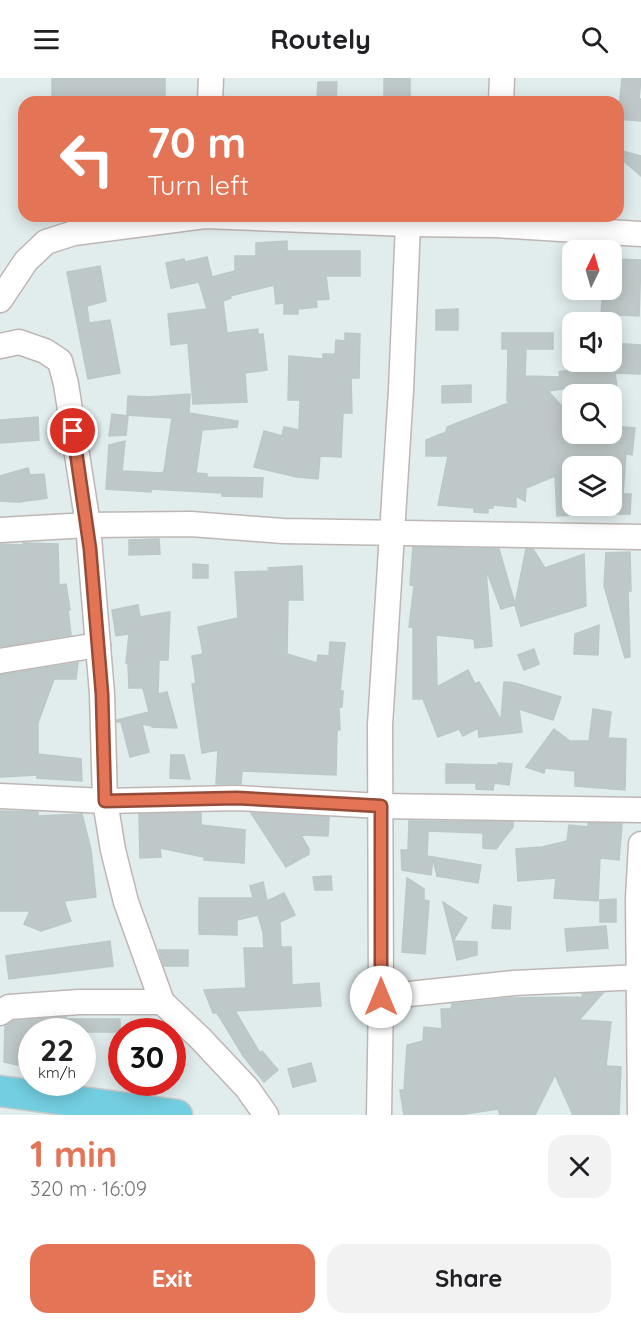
<!DOCTYPE html>
<meta charset="utf-8">
<style>
:root{--surface:#fff;--page:#f2f2f2;--text:#202124;--muted:#757577;--accent:#e47456}
body{margin:0;font-family:Quicksand,sans-serif;background:var(--page);color:var(--text);height:100vh;display:flex;flex-direction:column;font-size:22px;white-space:nowrap}
*{box-sizing:border-box;margin:0}
p{font-size:20px;color:var(--muted)}
.icon{flex:none;width:33px;height:33px;fill:none;stroke:currentColor;stroke-width:2;stroke-linecap:round;stroke-linejoin:round}
.map{position:relative;height:1037px;overflow:hidden}
.drawer{display:flex;flex-direction:column;background:var(--surface);flex:1}
.drawer>*{flex:none}
.banner{position:absolute;left:18px;top:18px;width:606px;height:126px;border-radius:18px;box-shadow:0 3px 15px #0003;background:#e47456;color:#fff;overflow:hidden}
.needle{width:39px;rotate:5deg}
.controls{position:absolute;left:562px;top:162px;display:grid;gap:12px}
.controls a{display:grid;place-items:center;width:60px;height:60px;border-radius:12px;background:var(--surface);box-shadow:0 3px 15px #0003;font-size:30px}
.speed{position:absolute;left:18px;top:940px;display:flex;gap:12px;font-size:30px;font-weight:700;text-align:center}
.speed>*{display:grid;place-content:center;width:78px;height:78px;border-radius:50%;background:var(--surface);box-shadow:0 3px 15px #0003;line-height:1}
.speed small{font-size:15px;font-weight:400}
.speed .limit{border:9px solid #d22;background:#fff;color:#111}
.pin{position:absolute;display:grid;place-items:center;width:51px;height:51px;color:#fff;margin:-26px;border:3px solid #fff;border-radius:50%;box-shadow:0 2px 6px #0007}
.me{position:absolute;width:66px;margin:-33px;rotate:0deg;stroke-linejoin:round;filter:drop-shadow(0 0 4px #0008)}
.turn{display:flex;align-items:center;gap:21px;height:126px;padding:0 30px;font-size:27px}
.turn .icon{width:78px;height:78px;stroke-width:2.5}
.turn b{display:block;font-size:42px;line-height:51px}
.round{display:grid;place-items:center;flex:none;width:63px;height:63px;border-radius:18px;background:var(--page)}
.head{display:flex;align-items:center;justify-content:space-between;height:102px;padding:0 30px}
h1{font-size:36px;font-weight:700;line-height:45px;color:var(--accent)}
.action{display:flex;gap:12px;margin-top:auto;padding:12px 30px}
.action a{flex:1;height:69px;border-radius:18px;background:var(--accent);color:#fff;font-size:24px;font-weight:700;line-height:69px;text-align:center}
.action a+a{background:var(--page);color:var(--text)}
header{display:flex;justify-content:space-between;align-items:center;height:78px;padding:0 30px;background:var(--surface);font-size:27px;font-weight:700}
.map>svg:first-child{display:block}
</style>
<header><svg class="icon" aria-label="menu" viewBox="0 0 24 24"><path d="M4 6h16M4 12h16M4 18h16"/></svg>Routely<svg class="icon" aria-label="search" viewBox="0 0 24 24"><circle cx="10" cy="10" r="6"/><path d="M15 15l6 6"/></svg></header>
<div class="map">
<svg width="641" height="1037" viewBox="0 0 641 1037">
<rect width="100%" height="100%" fill="#e1ecec"/>
<g fill="#bfc8c8" stroke="#bac7c8" stroke-width="1.5">
<rect x="52" y="0" width="113" height="24"/>
<rect x="384" y="0" width="26" height="24"/>
<path d="M622,0H641L639,21H641V43L618,41Z"/>
<path d="M318,4H337L336,22L317,21Z"/>
<path d="M618,72L641,78V98L618,78Z"/>
<path d="M287,163V173H360V198H326L329,221L316,222L317,229L298,231V236H284V225L276,226L274,207L230,218L231,220L223,223L227,255L258,251V257L263,256L267,292L245,295L247,324L193,326L188,265L171,267L168,236L207,231L199,204L171,210L166,185L184,181L185,184L207,179L212,199L235,193V178H256V165Z"/>
<path d="M612,181L641,182L639,238L601,236L603,212H612Z"/>
<path d="M100,188L106,223L87,228L89,245L110,242L120,295L88,301L67,194Z"/>
<path d="M458,231V252H436V232Z"/>
<path d="M345,255L360,256L359,300H351L352,335H343L341,379L320,378L318,401L297,399L254,389L264,353L282,358L284,349L299,352L300,322H288L289,278L323,281V276H335L336,262L345,263Z"/>
<path d="M502,255H553V271H526L525,298L560,299L559,294L587,290V284H612V265L641,267L640,296L615,295L618,316H600L599,306L548,313L573,340V356H612V348L635,350L632,377L626,376L623,416H631L630,436H612V388H573V437L557,438L555,398L526,410L525,423L516,418V429L493,427V430H488V435L474,434V430L438,427L448,378H426V362L446,354L447,349L513,323H507L508,271H502Z"/>
<path d="M471,307V324L442,325V308Z"/>
<path d="M190,316L189,335L238,343L237,349L202,352L196,395L207,396V399L263,400L262,419L222,418V415L151,411V414L106,411L109,367L125,363L122,393L162,395L164,393L172,340L127,337L128,318L148,319Z"/>
<path d="M112,336L128,338L126,357L109,358Z"/>
<path d="M38,339L39,362L0,365V342Z"/>
<path d="M28,390L30,397L44,396L47,420L19,424L0,423V398Z"/>
<path d="M159,461L160,476L129,477V462Z"/>
<path d="M23,465L58,466L59,507L66,506L70,532H68L71,557L0,569V466L23,467Z"/>
<path d="M413,469L499,471L515,526L526,471H533L545,490L584,476L586,528L521,548L515,527L501,531L486,491L492,568L475,570L474,561L436,557L437,609L468,592L475,606L479,604L501,642L504,604L515,605L561,619L553,642L519,631L522,654L479,659L478,650L463,658L459,651L438,659L423,621H413V549H409L414,508L410,507Z"/>
<path d="M630,474L631,513H628L630,579L625,580L604,508L606,475Z"/>
<path d="M193,486L208,487V500H193Z"/>
<path d="M302,488L303,522H288L287,576L317,585L318,577L329,578L330,564L345,565L340,613H343L342,629H339L340,652H337L336,697L242,693L241,706H216L218,672L202,675L192,606L196,605L192,578L203,576L198,549L238,540L235,494L269,493L268,490Z"/>
<path d="M138,527L140,539L170,534L168,582H159L158,616L167,614L177,650L152,649V648L142,646L149,674L130,679L121,644H117V642L149,634L143,610H129L128,585H126L129,556L116,558L112,532Z"/>
<path d="M599,547L598,577L574,576L575,556Z"/>
<path d="M534,571L539,586L524,592L518,577Z"/>
<path d="M78,585L76,601H54L38,645V676L81,681L82,703L37,700V697L0,699V597Z"/>
<path d="M593,631L611,634L608,660L626,661L625,712L575,708V693L545,690L544,695L526,689L554,651L570,663H589Z"/>
<path d="M171,677H184L190,701L170,700Z"/>
<path d="M498,685L512,686L509,707L494,705L493,712L476,711V705H446V686L498,687Z"/>
<path d="M0,733L38,734V738L82,736L91,772L96,819L64,823L71,843L41,853L24,846L30,833H0Z"/>
<path d="M201,735V747L245,752L244,785L204,782V779L160,770L161,779L140,780L139,736Z"/>
<path d="M251,735L329,739L328,758L301,757L309,771V776L286,789Z"/>
<path d="M409,743L513,744V749L496,771L483,770V755L428,753L427,778L481,787L478,805L437,798L433,781L431,797L402,792L401,772H408Z"/>
<path d="M588,745L622,746L619,782L600,780L598,823L554,820L556,800L518,803L516,771L542,769L567,763L569,747L588,749Z"/>
<path d="M331,798L332,812H315L313,799Z"/>
<path d="M407,800L424,811V822L429,823L425,876L402,874Z"/>
<path d="M263,804L267,823L284,815L295,837L280,844L281,869H291L292,907L319,905L321,928L235,933L260,975L262,973L278,992L264,1004L244,979L217,935H213L204,912L246,910L244,870H264L263,854L258,837L237,842V857L199,856V820H253L250,808Z"/>
<path d="M616,821V844H600V822Z"/>
<path d="M443,824L467,840L453,863Z"/>
<path d="M494,827L511,829L510,851L492,850Z"/>
<path d="M606,848L608,870L567,873L565,851Z"/>
<path d="M110,863L113,888L9,901L6,878Z"/>
<path d="M453,863L477,864V877L457,882Z"/>
<path d="M159,872H188V888H164Z"/>
<path d="M603,915L579,942L611,944L606,988L621,989L619,1037H573L555,997L535,1037H500L498,1031L459,1037H404L400,1012H404L407,967L423,963L424,949L442,951L441,931H451L452,926L509,920L583,919L582,916Z"/>
<path d="M66,939V941H120V954H32V990L4,984L5,948L14,943Z"/>
<path d="M311,985L316,1003L293,1009L288,991Z"/>
</g>
<g fill="none" stroke-linecap="round" stroke-linejoin="round">
<g stroke="#beb6b4" stroke-width="27">
<g id="minor">
<path d="M210,24L211,0"/>
<path d="M501,24L502,0"/>
<path d="M0,222L26,183L46,164L74,155L205,138L408,146L495,147L641,156"/>
<path d="M0,268L19,264L45,273L60,283L66,306L88,447L102,616L105,723L113,772L126,824L162,924L200,960L247,1010L266,1037"/>
<path d="M0,452L88,447L191,446L283,453L641,459"/>
<path d="M0,583L98,567"/>
<path d="M0,718L105,723L237,720L381,728L641,732"/>
<path d="M381,919L514,905L641,899"/>
<path d="M0,935L9,929L79,924H162"/>
<path d="M379,1037L381,919L380,647L401,312L408,146"/>
<path d="M640,1037L638,821L641,766"/>
</g>
</g>
<g stroke="#c8c8c8" stroke-width="33">
<path id="major" d="M0,1013L177,1037"/>
</g>
<use href="#minor" stroke="#fff" stroke-width="24"/>
<use href="#major" stroke="#72cee0" stroke-width="30"/>
</g>
<g fill="none" stroke-linecap="round" stroke-linejoin="round">
<g stroke="#944b38" stroke-width="15">
<path id="route" d="M73,353L90,471L102,616L105,723L237,720L381,728V919"/>
</g>
<use href="#route" stroke="#e47456" stroke-width="10"/>
</g>
</svg>
<div class="controls">
<a><svg class="needle" viewBox="-14 -14 28 28"><path d="M0-13l5 13h-10z" fill="#e53935"/><path d="M0 13l5-13h-10z" fill="#757577"/></svg></a>
<a><svg class="icon" aria-label="sound" viewBox="0 0 24 24"><path d="M4 9h4l5-4v14l-5-4H4zM17 9q2 3 0 6"/></svg></a>
<a><svg class="icon" aria-label="search" viewBox="0 0 24 24"><circle cx="10" cy="10" r="6"/><path d="M15 15l6 6"/></svg></a>
<a><svg class="icon" aria-label="layers" viewBox="0 0 24 24"><path d="M12 4l9 5-9 5-9-5zM3 14l9 5 9-5"/></svg></a>
</div>
<div class="speed"><div>22<small>km/h</small></div><div class="limit">30</div></div>
<div class="pin" style="left:73px;top:353px;background:#d93025"><svg class="icon" aria-label="arrive" viewBox="0 0 24 24"><path d="M6 21V4h12l-3 4 3 4H6"/></svg></div>
<svg class="me" style="left:381px;top:919px" viewBox="-20 -20 40 40"><circle r="19" fill="#fff"/><path d="M0-13L10 11 0 6-10 11z" fill="#e47456"/></svg>
<div class="banner">
<div class="turn"><svg class="icon" aria-label="left" viewBox="0 0 24 24"><path d="M17 20v-9H6M10 6l-5 5 5 5"/></svg><div><b>70 m</b>Turn left</div></div>
</div>
</div>
<section class="drawer">
<div class="head"><div><h1>1 min</h1><p>320 m · 16:09</p></div><a class="round"><svg class="icon" aria-label="close" viewBox="0 0 24 24"><path d="M6 6l12 12M18 6L6 18"/></svg></a></div>
<div class="action"><a>Exit</a><a>Share</a></div>
</section>
